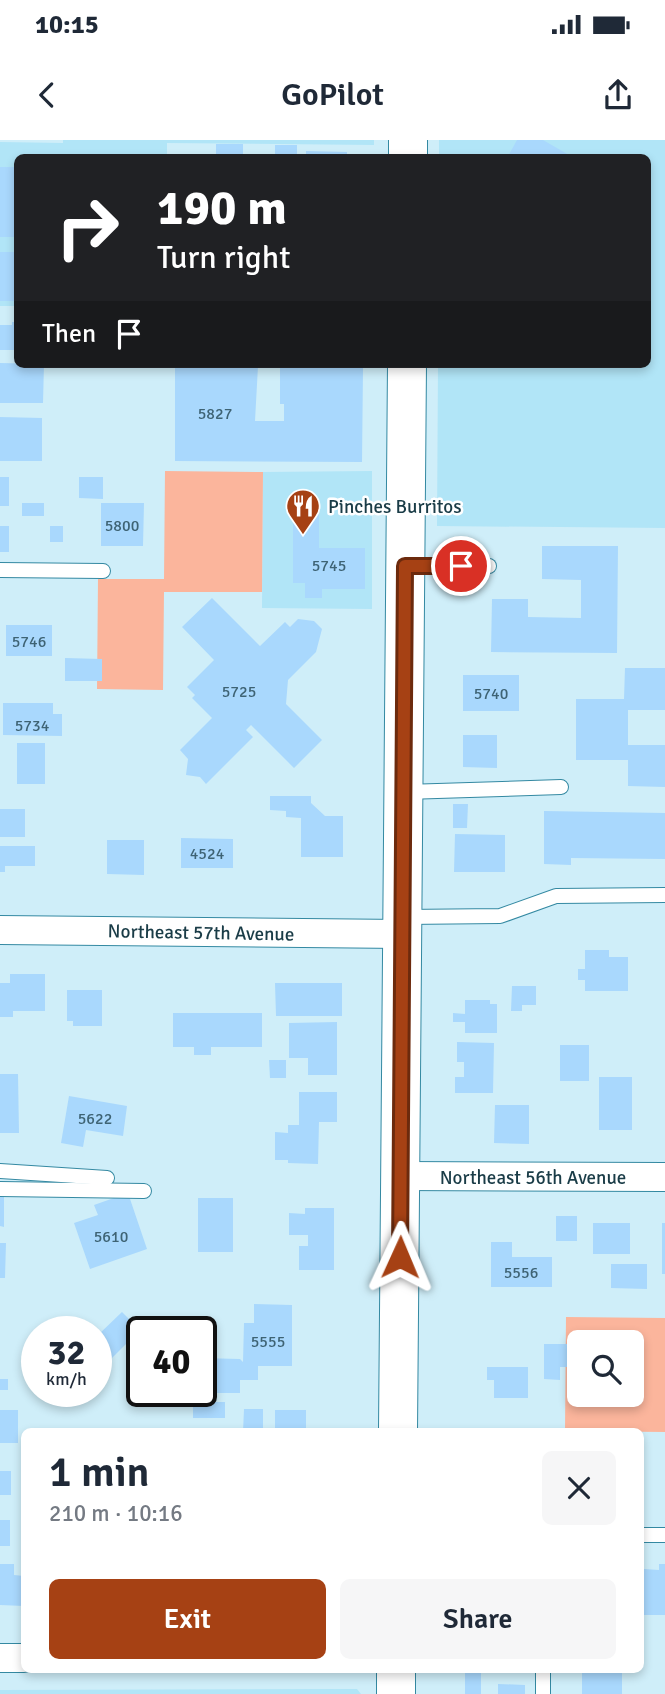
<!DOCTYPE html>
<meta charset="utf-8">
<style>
:root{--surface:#fff;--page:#f6f6f7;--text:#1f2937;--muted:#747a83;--accent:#a64114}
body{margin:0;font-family:Signika,sans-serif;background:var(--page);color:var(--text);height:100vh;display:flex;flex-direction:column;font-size:26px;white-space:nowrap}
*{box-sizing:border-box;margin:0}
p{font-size:23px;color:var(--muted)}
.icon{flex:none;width:38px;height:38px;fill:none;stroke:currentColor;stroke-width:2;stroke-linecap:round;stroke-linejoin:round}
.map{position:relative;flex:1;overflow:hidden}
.sheet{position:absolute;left:21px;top:1288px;width:623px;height:245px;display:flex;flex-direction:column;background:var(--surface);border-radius:10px;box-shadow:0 4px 10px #0003}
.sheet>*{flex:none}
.guide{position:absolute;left:14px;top:14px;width:637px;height:214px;border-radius:10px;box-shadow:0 4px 10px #0003;background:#202124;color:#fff;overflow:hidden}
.buttons{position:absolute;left:567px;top:1190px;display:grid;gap:14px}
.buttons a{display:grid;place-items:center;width:77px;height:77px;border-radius:10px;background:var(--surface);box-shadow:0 4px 10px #0003;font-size:35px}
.speed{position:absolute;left:21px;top:1176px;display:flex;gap:14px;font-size:35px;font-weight:700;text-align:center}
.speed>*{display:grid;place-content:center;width:91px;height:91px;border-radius:50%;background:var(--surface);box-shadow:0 4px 10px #0003;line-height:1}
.speed small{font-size:18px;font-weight:400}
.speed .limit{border:4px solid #111;border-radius:10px;background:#fff;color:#111}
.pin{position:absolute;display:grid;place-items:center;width:60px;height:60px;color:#fff;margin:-30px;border:4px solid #fff;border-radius:50%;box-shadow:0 2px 7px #0007}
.me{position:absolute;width:77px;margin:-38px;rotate:1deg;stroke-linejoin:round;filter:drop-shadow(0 0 5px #0008)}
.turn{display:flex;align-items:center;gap:24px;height:147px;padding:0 28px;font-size:32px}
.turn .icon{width:91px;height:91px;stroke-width:2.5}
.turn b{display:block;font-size:49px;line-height:60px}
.then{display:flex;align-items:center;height:66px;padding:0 28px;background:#0003;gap:14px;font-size:26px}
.round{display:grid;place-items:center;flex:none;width:74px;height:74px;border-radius:10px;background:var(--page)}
.headline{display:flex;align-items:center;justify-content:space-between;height:119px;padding:0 28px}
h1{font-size:42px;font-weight:600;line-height:52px}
.primary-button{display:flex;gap:14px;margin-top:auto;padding:14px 28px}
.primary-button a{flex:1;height:80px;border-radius:10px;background:var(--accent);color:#fff;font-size:28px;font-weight:600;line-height:80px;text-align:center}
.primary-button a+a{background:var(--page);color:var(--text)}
.status{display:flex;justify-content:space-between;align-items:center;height:49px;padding:0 35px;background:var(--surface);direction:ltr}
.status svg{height:19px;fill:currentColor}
header{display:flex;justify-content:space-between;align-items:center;height:91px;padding:0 28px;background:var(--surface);font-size:32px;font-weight:600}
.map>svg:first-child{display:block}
</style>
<div class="status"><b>10:15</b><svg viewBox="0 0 49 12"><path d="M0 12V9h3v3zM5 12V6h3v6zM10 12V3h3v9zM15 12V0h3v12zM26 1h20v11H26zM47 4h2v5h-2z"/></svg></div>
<header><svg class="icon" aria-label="back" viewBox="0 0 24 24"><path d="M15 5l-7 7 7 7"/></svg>GoPilot<svg class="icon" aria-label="share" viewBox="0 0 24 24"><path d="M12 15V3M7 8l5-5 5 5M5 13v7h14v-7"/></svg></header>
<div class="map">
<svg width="665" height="1554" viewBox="0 0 665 1554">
<rect width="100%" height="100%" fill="#cfeef9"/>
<g fill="#b1e5f7">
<path d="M63,0H374V5L167,3V17L18,18L17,166H0V2L63,3Z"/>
<path d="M439,0H665V388L437,386L438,224H648V18L439,17Z"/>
<path d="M372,331V469L262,468L263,332Z"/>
<path d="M357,1549L361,1554H0V1550Z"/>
</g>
<g fill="#fbb59c" fill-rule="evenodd">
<path d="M165,331L263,332L262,452H164L163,550L97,549L98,439H164Z"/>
<path d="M566,1177L665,1178V1292L565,1291ZM579,1202H632V1255H579Z"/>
</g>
<g fill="#a9d8fd">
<path d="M517,0H543L569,15L567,18H507Z"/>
<rect x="216" y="4" width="27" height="14"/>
<rect x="275" y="5" width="22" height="13"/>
<path d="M306,11L347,12V18H306Z"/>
<rect x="173" y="15" width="26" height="3"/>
<rect x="0" y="27" width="18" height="70"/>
<rect x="0" y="112" width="18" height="49"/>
<path d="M12,182H18V210H0V185H12Z"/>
<path d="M0,223L44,224L43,263H0Z"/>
<path d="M175,226H258L255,281H284V264H280V228H363L362,322L175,321Z"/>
<path d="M0,277L42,278V321H0Z"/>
<rect x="0" y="337" width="9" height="29"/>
<path d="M79,337H103V359L79,358Z"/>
<rect x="22" y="363" width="22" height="13"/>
<path d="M101,363H144L143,406H101Z"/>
<path d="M293,366H319V408H365V449H322V458H305V443H293Z"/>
<rect x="0" y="386" width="9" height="26"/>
<rect x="50" y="386" width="13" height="16"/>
<path d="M542,406H618L617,513L491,512L492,459H528V477L581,478V440L542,439Z"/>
<path d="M212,458L260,506L285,482L290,487L298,479L314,481L322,489L316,512L288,540L286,564L322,600L294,628L251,585L246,590L253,597L206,644L200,637L186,635L188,619L180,610L212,578L192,558L195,555L187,547L214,520L182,487Z"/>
<rect x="6" y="485" width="46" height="31"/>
<path d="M65,518L102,519V541H65Z"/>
<path d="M625,528H665V570H628V605H665V647L628,646V620H576V559H624Z"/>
<rect x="463" y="535" width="56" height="36"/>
<path d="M3,563H53V574H62V596L3,595Z"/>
<path d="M463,595H497V628L463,627Z"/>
<rect x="17" y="603" width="28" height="41"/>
<path d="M270,656H311V663L325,676H343V717H301V678L286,677V671L270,670Z"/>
<path d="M453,664H468L467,688H453Z"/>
<rect x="0" y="669" width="25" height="28"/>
<path d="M544,671L665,673V719L571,718V725L544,724Z"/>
<path d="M455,694L505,695V732H454Z"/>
<path d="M181,698L233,699V728H181Z"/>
<path d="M107,700H144V735L107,734Z"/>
<path d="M0,706H35V726H5V732H0Z"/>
<path d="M585,810H609V817H628V851H585V840H578V829H585Z"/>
<path d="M10,834H45V871H13V877H0V843H10Z"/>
<path d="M275,843H342V876H276Z"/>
<path d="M512,846H536V865H522V871H511Z"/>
<path d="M67,850H102V886H73V881H67Z"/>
<path d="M465,860H490V864H497V893H465V882H453V873L465,874Z"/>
<path d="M173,873H262V907H211V915H194V907H173Z"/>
<path d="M337,882V935H308V918H289V883Z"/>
<path d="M457,902L494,903L493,953H455V937H464V922H457Z"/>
<rect x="560" y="905" width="29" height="36"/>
<path d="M269,920H286V938H270Z"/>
<path d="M0,934H18L19,993H0Z"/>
<rect x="599" y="937" width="33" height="53"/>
<path d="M299,952H337V982H319L318,1024L288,1023V1020H275V992L288,993V985H299Z"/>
<path d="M69,956L127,966L123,996L86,990L83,1007L61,1003Z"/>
<path d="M495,965H529V1004L494,1003Z"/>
<path d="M128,1053L147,1109L90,1129L74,1083L98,1075L94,1065Z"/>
<path d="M0,1057H4V1087L0,1086Z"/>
<rect x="198" y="1058" width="35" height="54"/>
<path d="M305,1068H334V1130H299V1106H308V1095H289V1073L305,1074Z"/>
<rect x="556" y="1076" width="21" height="25"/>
<rect x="593" y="1083" width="37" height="31"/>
<rect x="662" y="1083" width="3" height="51"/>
<path d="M491,1102H512V1117H552V1147H491Z"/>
<path d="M0,1103H6L5,1138H0Z"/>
<path d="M611,1124H647V1149L611,1148Z"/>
<path d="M254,1164L292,1165V1226H258V1240H240V1253H201V1218L240,1219L243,1222L244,1183H254Z"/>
<path d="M122,1172L140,1190L96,1234V1197Z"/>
<rect x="25" y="1204" width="12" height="16"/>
<path d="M544,1204H569V1227H560V1240L544,1239Z"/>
<path d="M487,1227H528V1258H494V1240H487Z"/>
<rect x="0" y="1239" width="8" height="11"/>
<rect x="193" y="1262" width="32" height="16"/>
<path d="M244,1269H263V1292H243Z"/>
<rect x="0" y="1270" width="18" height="33"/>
<rect x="275" y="1270" width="31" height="22"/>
<rect x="0" y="1331" width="11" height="24"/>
<rect x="0" y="1380" width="10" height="26"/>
<path d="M0,1424H14V1435L24,1436V1466L0,1465Z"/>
<path d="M659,1424H665V1475H643L644,1429L659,1430Z"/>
<rect x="465" y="1530" width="16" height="24"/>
<rect x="582" y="1530" width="40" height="24"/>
<path d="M498,1544L525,1545V1554H498Z"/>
</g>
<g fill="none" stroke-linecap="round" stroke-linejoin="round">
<g stroke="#3489a2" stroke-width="16">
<g id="lane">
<path d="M407,426H489"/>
<path d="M0,430L103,431"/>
<path d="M405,652L561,647"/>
<path d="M404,777L500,776L556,756L665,755"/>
<path d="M0,1031L107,1038"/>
<path d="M0,1049L144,1051"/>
<path d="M640,1395H665"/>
<path d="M543,1554V1530"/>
</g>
</g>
<g stroke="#3489a2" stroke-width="30">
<g id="street">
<path d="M0,790L402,794"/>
<path d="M401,1036L665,1037"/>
<path d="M0,1518H24"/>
</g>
</g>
<g stroke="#3489a2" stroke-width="40">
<g id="secondary">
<path d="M408,18V0"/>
<path d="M398,1292L407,224"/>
<path d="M396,1530V1554"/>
</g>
</g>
<use href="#lane" stroke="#fff" stroke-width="14"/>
<use href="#street" stroke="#fff" stroke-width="28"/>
<use href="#secondary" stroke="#fff" stroke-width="38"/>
</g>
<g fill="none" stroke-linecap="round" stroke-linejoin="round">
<g stroke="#6c2a0d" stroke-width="18">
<path id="route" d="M400,1117L405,426H461"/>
</g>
<use href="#route" stroke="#a64114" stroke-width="12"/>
</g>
<defs>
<g id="restaurant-pin" transform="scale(1.75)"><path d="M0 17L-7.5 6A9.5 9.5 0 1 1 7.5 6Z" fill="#a64114" stroke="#fff"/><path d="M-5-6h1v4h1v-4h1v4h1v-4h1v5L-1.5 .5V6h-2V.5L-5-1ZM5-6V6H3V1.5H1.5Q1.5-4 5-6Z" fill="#fff"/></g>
</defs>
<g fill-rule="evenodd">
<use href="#restaurant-pin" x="303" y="366"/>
</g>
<g text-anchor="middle" stroke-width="5" stroke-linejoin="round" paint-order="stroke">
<g font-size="16" fill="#3e6374">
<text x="215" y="279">5827</text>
<text x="122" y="391">5800</text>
<text x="329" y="431">5745</text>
<text x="29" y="507">5746</text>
<text x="239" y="557">5725</text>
<text x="491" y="559">5740</text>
<text x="32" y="591">5734</text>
<text x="207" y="719">4524</text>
<text x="95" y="984">5622</text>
<text x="111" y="1102">5610</text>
<text x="521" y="1138">5556</text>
<text x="268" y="1207">5555</text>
</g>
<g font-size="19" fill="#1a3c47" stroke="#fff" text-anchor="start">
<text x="328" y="373">Pinches Burritos</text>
</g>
<g font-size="19" fill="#1a3c47" stroke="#fff">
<text transform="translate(201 792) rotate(1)" y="7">Northeast 57th Avenue</text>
<text x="533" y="1044">Northeast 56th Avenue</text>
</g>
</g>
</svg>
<div class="buttons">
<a><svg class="icon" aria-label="search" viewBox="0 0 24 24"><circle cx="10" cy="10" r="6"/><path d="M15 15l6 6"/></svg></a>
</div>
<div class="speed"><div>32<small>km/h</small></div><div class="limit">40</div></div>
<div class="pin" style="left:461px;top:426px;background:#d93025"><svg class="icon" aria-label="arrive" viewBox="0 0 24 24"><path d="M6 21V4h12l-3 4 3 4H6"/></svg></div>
<svg class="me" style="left:400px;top:1117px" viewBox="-20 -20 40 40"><path d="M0-17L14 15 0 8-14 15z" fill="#a64114" stroke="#fff" stroke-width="4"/></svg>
<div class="guide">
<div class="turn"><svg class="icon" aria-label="right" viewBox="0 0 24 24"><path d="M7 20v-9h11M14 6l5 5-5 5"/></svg><div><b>190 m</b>Turn right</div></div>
<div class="then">Then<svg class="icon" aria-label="arrive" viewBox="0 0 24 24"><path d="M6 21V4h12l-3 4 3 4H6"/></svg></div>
</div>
<section class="sheet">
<div class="headline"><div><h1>1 min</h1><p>210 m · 10:16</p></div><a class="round"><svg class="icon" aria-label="close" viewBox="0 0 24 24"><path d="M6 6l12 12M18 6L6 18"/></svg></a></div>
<div class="primary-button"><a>Exit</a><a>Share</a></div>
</section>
</div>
